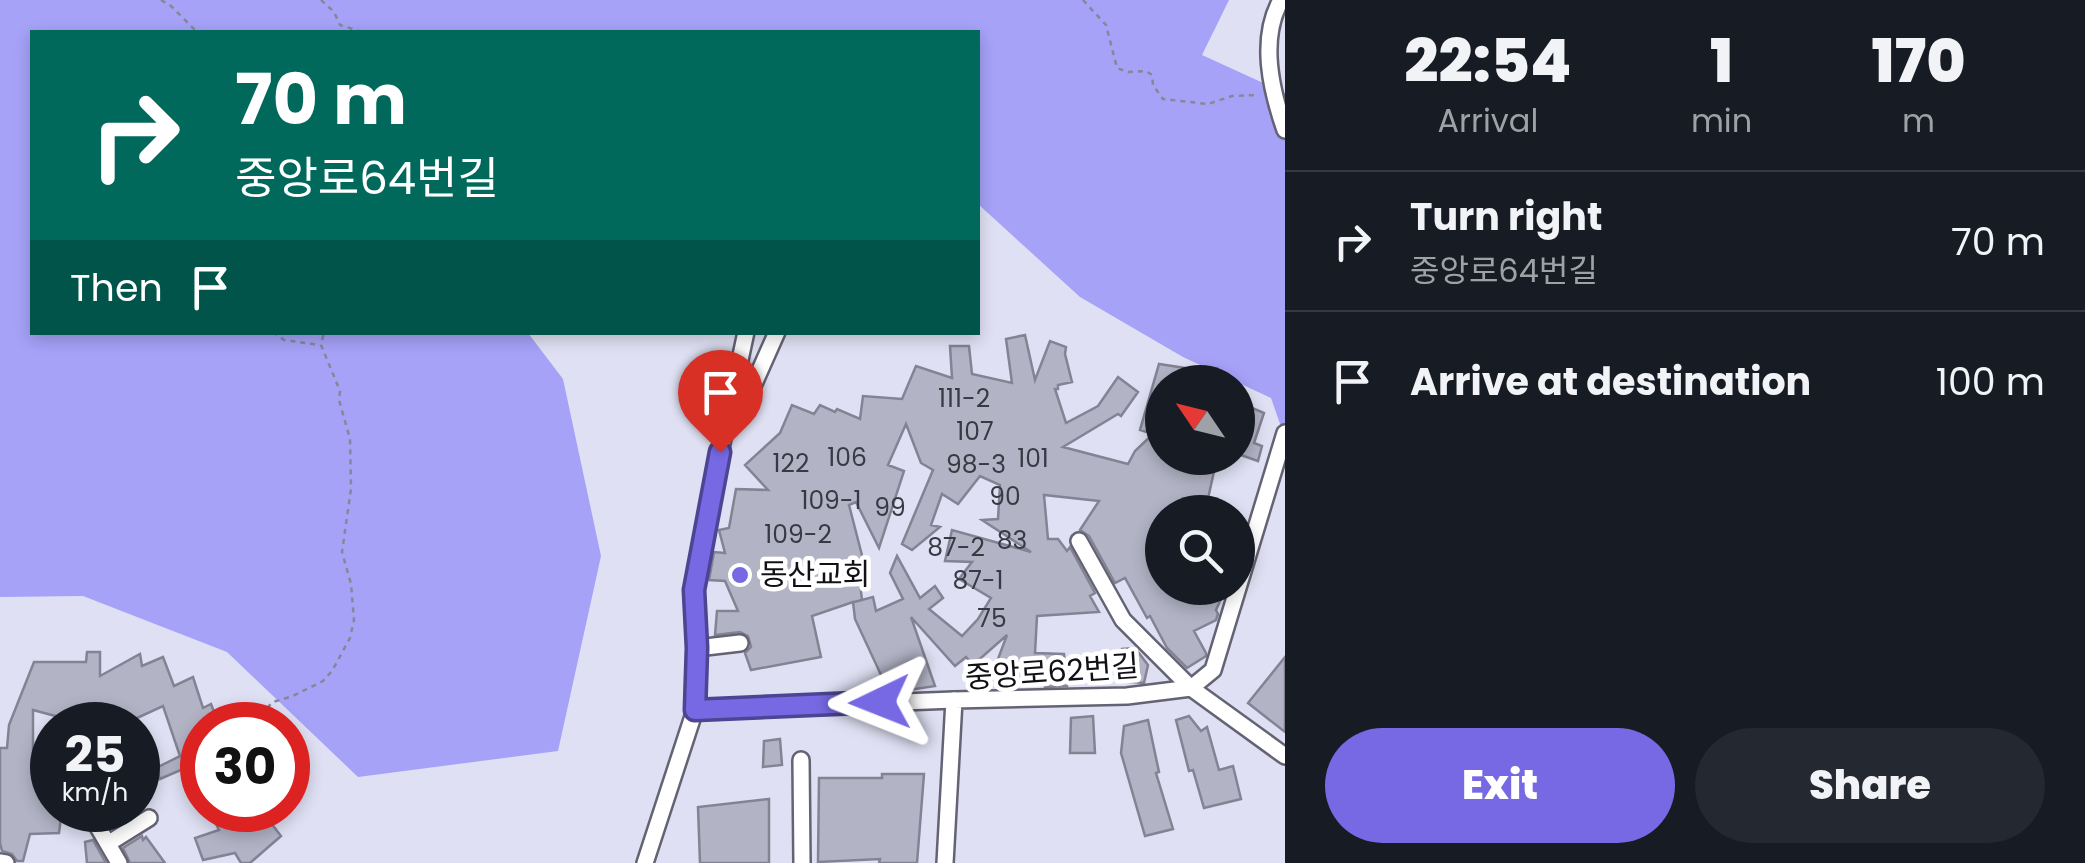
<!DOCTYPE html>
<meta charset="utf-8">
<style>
:root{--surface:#171b24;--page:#242831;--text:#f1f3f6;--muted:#9ea1a6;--line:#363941;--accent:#7769e4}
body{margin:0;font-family:Poppins,"Noto Sans KR",sans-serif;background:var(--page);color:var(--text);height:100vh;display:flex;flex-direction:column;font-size:38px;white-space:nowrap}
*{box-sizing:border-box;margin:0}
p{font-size:32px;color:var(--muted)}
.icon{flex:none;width:55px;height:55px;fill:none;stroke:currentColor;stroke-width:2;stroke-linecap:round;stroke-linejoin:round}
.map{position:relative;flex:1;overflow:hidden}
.drawer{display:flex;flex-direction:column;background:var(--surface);width:800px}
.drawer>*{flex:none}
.guide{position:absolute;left:30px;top:30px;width:950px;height:305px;border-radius:0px;box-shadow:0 5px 15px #0003;background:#00695c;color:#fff;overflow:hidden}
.needle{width:65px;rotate:305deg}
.fabs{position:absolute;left:1145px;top:365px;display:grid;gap:20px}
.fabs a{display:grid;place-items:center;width:110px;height:110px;border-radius:50%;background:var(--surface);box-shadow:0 5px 15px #0003;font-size:50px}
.speed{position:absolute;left:30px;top:702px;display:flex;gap:20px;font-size:50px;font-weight:700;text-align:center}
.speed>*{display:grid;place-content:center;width:130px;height:130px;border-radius:50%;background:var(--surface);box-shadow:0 5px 15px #0003;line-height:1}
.speed small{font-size:25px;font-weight:400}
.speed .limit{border:15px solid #d22;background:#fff;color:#111}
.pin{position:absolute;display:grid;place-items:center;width:85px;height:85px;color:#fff;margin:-102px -42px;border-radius:50% 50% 50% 0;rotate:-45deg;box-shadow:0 0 10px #0007}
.pin .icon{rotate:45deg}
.me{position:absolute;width:110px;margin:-55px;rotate:268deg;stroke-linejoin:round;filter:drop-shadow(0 0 8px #0008)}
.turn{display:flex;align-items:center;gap:35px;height:210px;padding:0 40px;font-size:45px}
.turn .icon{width:130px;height:130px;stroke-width:2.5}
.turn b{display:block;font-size:70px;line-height:85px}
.then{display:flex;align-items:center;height:95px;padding:0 40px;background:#0003;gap:20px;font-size:38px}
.eta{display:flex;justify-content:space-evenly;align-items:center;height:170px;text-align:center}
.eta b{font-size:60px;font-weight:800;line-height:70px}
.primary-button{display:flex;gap:20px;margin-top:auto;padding:20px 40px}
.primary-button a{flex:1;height:115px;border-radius:60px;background:var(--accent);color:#fff;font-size:40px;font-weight:800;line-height:115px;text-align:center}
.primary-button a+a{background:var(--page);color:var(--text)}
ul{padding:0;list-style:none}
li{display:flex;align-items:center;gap:30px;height:140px;padding:0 40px;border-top:2px solid var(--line)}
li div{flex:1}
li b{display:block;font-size:38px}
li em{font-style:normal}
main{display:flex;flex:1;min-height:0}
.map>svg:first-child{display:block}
</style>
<main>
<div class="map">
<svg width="1285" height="863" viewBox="0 0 1285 863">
<rect width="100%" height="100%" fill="#dfe0f3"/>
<path fill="#a5a2f8" d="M0,0H1229L1202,55L1285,93V438L1271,398L1183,357L1080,297L978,204V32H32V332L528,333L563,379L601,556L558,751L358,777L227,652L83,596L0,597Z"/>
<g fill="#b2b3c5" stroke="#838394" stroke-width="2.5" fill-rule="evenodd">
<path d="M1025,335L1035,380L1050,341L1066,347L1065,354L1072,382L1058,385V389H1055L1066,423L1098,406L1118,377L1138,392L1121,416L1118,414L1063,447L1128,464L1135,451L1153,434L1140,430L1159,364L1185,368L1210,382H1162V458H1217L1205,512H1162V588H1226L1216,610L1218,614L1216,620L1194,631L1206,653V656L1187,668L1167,648L1150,616L1147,618L1125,578L1115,583L1089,536L1080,530L1099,501L1044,495L1048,539H1058L1067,551L1070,547L1095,593L1090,596L1099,612L1037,616L1035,653L1064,654L1067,686L1045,687V681L992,675L1007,635L973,665L966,657L955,666L911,617L935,686L909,690L908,688L888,690L855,619L853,602L812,616L821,657L751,670L745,653L751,647L748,636L740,632L715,635L717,611H738L725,581L709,580L714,552L725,553L719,530L729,528L736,489L768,490L745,465L780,433L792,405L814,414L820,405L835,412L837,409L860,419L863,396L902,399L916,366L952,378L950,346H969L972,374L1012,383L1006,339ZM906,424L921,463L933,470L902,544L912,550L940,527L931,525L942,494L958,504L980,476L1000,485L998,519L982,520L1031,552L952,530L945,561L972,562L959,579L991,598L978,619L962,636L929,609L943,598L935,586L920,598L897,556L890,573L903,599L876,611L873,597L854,602L862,600L858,566L864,563L849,505L856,502L879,548L904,471L888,465Z"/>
<path d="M1238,402L1264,413L1254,443L1262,446L1258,461L1238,454Z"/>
<path d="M1135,648L1148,665L1144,683L1117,681L1122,649Z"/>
<path d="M87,652H100V676L140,654L142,666L163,657L174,686L193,677L203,708L211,704L219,725H202V785L192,765L160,779L156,768L180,756L163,706L122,725H109L108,718L72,714L70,720L33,710V753H52V810H62L59,833L30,834L23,861H17L12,854L2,851L0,843V748H7L9,725L34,662H86Z"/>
<path d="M1285,657V732L1248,703Z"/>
<path d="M1093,716L1095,753H1070L1071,718Z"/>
<path d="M1189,716L1201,731L1207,727L1219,770L1233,766L1241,799L1204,808L1193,770L1189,771L1176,720Z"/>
<path d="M1148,720L1159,772L1156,773L1173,829L1145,836L1121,753L1124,726Z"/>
<path d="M780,739L782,765L763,767L764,741Z"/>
<path d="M882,774H924L917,863H879L880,859L818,862L819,778H882Z"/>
<path d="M769,799V863H700L698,807Z"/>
<path d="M116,810H129L132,816L112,828L105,816Z"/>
<path d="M209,810H276L271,823L281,836L250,863H241L235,853L203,860L195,838L219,830Z"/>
<path d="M142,836L143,840L146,837L165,863H130L123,848Z"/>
<path d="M93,840L106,863H87L85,842Z"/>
</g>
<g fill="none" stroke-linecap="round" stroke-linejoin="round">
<g stroke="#636373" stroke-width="20">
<g id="minor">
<path d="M1281,0C1259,39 1271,90 1285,130"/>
<path d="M726,423L741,413L777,332"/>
<path d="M1079,541L1123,620L1191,688L1285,756"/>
<path d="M697,648L740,643"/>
<path d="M695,710L954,700"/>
<path d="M801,760L802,863"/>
<path d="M91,810V815L119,863"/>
<path d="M109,843L149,818"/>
<path d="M0,862L6,863"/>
<path d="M645,863L695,710L697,648L694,590L708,509L746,332"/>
<path d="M945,863L954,700L1127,696L1191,688L1213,670L1285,433"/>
</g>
</g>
<g stroke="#878795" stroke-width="2.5" stroke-dasharray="5 5" stroke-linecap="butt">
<path d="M161,0L171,6L197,32"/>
<path d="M321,0L334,12L340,25L362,32"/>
<path d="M1083,0L1106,25L1117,68L1128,72L1146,71L1152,75L1153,85L1163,99L1208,104L1232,96L1258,95"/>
<path d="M273,332L284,340L320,345"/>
<path d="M258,725L265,719L269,706L273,702L293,696L323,681L332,671L350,638L354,620L351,584L342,552L351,489L350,439L339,400L340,391L321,345L324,332"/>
</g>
<use href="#minor" stroke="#fff" stroke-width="15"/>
</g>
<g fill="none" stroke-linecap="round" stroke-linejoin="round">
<g stroke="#4d4494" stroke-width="25">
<path id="route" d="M720,452L694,590L697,648L695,710L880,702"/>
</g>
<use href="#route" stroke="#7769e4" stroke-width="18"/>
</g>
<circle fill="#7769e4" stroke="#fff" stroke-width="4" cx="740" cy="575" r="10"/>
<g text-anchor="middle" stroke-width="9" stroke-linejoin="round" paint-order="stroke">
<g font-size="25" fill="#383942">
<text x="964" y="407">111-2</text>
<text x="975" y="440">107</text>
<text x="847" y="466">106</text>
<text x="1033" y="467">101</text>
<text x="791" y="472">122</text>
<text x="976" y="473">98-3</text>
<text x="1005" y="505">90</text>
<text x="831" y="509">109-1</text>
<text x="890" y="516">99</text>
<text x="798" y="543">109-2</text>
<text x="1012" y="549">83</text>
<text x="956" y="556">87-2</text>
<text x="978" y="589">87-1</text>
<text x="992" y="627">75</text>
</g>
<g font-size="30" fill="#101016" stroke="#fff" text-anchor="start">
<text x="760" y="585">동산교회</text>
</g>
<g font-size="30" fill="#101016" stroke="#fff">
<text transform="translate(1052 672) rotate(-4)" y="10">중앙로62번길</text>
</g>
</g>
</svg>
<div class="fabs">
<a><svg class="needle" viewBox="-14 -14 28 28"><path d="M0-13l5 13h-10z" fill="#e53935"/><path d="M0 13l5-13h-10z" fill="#9ea1a6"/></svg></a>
<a><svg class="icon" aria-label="search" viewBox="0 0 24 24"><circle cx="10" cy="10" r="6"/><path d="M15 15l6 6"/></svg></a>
</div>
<div class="speed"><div>25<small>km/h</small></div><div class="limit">30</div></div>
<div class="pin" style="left:720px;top:452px;background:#d93025"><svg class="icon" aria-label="arrive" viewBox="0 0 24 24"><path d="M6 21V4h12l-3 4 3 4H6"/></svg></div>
<svg class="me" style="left:880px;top:702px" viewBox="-20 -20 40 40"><path d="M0-17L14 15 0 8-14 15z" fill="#7769e4" stroke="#fff" stroke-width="4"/></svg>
<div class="guide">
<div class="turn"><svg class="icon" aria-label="right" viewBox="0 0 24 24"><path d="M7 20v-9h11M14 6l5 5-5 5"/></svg><div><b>70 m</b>중앙로64번길</div></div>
<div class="then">Then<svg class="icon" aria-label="arrive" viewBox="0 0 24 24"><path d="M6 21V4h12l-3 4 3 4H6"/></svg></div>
</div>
</div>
<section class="drawer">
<div class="eta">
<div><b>22:54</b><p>Arrival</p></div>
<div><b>1</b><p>min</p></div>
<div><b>170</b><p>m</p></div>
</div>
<ul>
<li><svg class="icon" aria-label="right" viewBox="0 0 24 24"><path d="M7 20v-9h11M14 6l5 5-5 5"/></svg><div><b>Turn right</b><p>중앙로64번길</p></div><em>70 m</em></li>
<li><svg class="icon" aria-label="arrive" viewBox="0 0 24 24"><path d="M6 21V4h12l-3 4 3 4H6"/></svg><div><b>Arrive at destination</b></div><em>100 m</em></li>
</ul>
<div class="primary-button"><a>Exit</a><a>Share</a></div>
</section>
</main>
